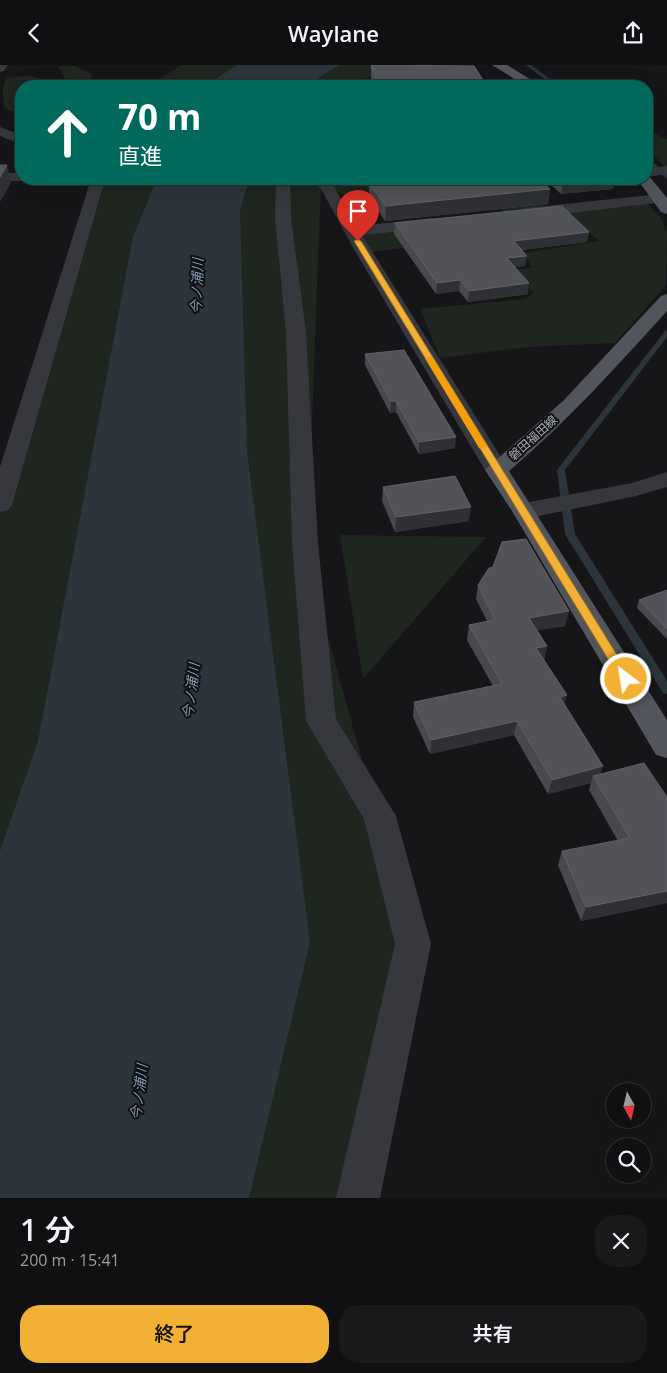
<!DOCTYPE html>
<html lang="ja">
<meta charset="utf-8">
<style>
:root{--surface:#101012;--page:#19191b;--text:#f1f3f6;--muted:#9c9d9f;--line:#303032;--accent:#f2b134}
body{margin:0;font-family:"Open Sans","Noto Sans JP",sans-serif;background:var(--page);color:var(--text);height:100vh;display:flex;flex-direction:column;font-size:19px;white-space:nowrap}
*{box-sizing:border-box;margin:0}
p{font-size:16px;color:var(--muted)}
.icon{flex:none;width:28px;height:28px;fill:none;stroke:currentColor;stroke-width:2;stroke-linecap:round;stroke-linejoin:round}
.map{position:relative;height:1133px;overflow:hidden}
.details{display:flex;flex-direction:column;background:var(--surface);flex:1}
.details>*{flex:none}
.guide{position:absolute;left:15px;top:15px;width:638px;height:105px;border-radius:20px;box-shadow:0 5px 20px #0002,0 0 0 1px var(--line);background:#00695c;color:#fff;overflow:hidden}
.needle{width:32px;rotate:172deg}
.fabs{position:absolute;left:606px;top:1018px;display:grid;gap:10px}
.fabs a{display:grid;place-items:center;width:45px;height:45px;border-radius:50%;background:var(--surface);box-shadow:0 5px 20px #0002,0 0 0 1px var(--line);font-size:25px}
.pin{position:absolute;display:grid;place-items:center;width:42px;height:42px;color:#fff;margin:-51px -21px;border-radius:50% 50% 50% 0;rotate:-45deg;box-shadow:0 0 5px #0007}
.pin .icon{rotate:45deg}
.me{position:absolute;width:55px;margin:-28px;rotate:329deg;stroke-linejoin:round;filter:drop-shadow(0 0 4px #0008)}
.turn{display:flex;align-items:center;gap:18px;height:105px;padding:0 20px;font-size:22px}
.turn .icon{width:65px;height:65px;stroke-width:2.5}
.turn b{display:block;font-size:35px;line-height:42px}
.round{display:grid;place-items:center;flex:none;width:52px;height:52px;border-radius:20px;background:var(--page)}
.overview{display:flex;align-items:center;justify-content:space-between;height:85px;padding:0 20px}
h1{font-size:30px;font-weight:600;line-height:38px}
.primary-button{display:flex;gap:10px;margin-top:auto;padding:10px 20px}
.primary-button a{flex:1;height:58px;border-radius:20px;background:var(--accent);color:#111;font-size:20px;font-weight:600;line-height:58px;text-align:center}
.primary-button a+a{background:var(--page);color:var(--text)}
header{display:flex;justify-content:space-between;align-items:center;height:65px;padding:0 20px;background:var(--surface);font-size:22px;font-weight:600}
.map>svg:first-child{display:block}
</style>
<header><svg class="icon" aria-label="back" viewBox="0 0 24 24"><path d="M15 5l-7 7 7 7"/></svg>Waylane<svg class="icon" aria-label="share" viewBox="0 0 24 24"><path d="M12 15V3M7 8l5-5 5 5M5 13v7h14v-7"/></svg></header>
<div class="map">
<svg width="667" height="1133" viewBox="0 0 667 1133">
<rect width="100%" height="100%" fill="#161618"/>
<g fill="#1e261f">
<path d="M181,0H389L354,21H149Z"/>
<path d="M58,1H76L91,9L90,21H21V50L4,43C3,32 1,22 7,13C26,10 35,9 52,20L66,16Z"/>
<path d="M646,65L667,74V104L646,82Z"/>
<path d="M103,114H321L307,496L413,879L358,1133H0V429L88,146Z"/>
<path d="M322,114H513L545,143L507,150L471,117L343,130L323,118Z"/>
<path d="M647,138L661,153L667,167L666,220L615,278L528,282L440,293L420,244L525,234L534,228L515,210L449,211L532,203L524,188L600,176L580,161L543,146Z"/>
<path d="M450,156L466,175L365,188L357,166Z"/>
<path d="M340,470L486,472L363,614Z"/>
</g>
<g fill="#2c353c">
<path d="M237,0H340L304,21H205Z"/>
<path d="M157,114H249L240,146L247,387L310,877L249,1133H0V786L38,676L133,172Z"/>
</g>
<g fill="none" stroke-linecap="round" stroke-linejoin="round">
<g fill="#2c353c" fill-rule="evenodd">
<path d="M526,0H531L559,21H554Z"/>
<path d="M646,91L667,109V114L646,96Z"/>
<path d="M667,265V272L565,405L575,469L667,616V629L663,628L565,469L557,405L665,266Z"/>
</g>
<g fill="#37383d" fill-rule="evenodd">
<path d="M0,0H8L4,6L0,7Z"/>
<path d="M0,62L21,70V79L0,71Z"/>
<path d="M667,101V109L646,112V104Z"/>
<path d="M0,108H21V114H27L21,116H0Z"/>
<path d="M91,114H105L12,440L8,445L0,447V402Z"/>
<path d="M276,114H290L291,153L306,267L318,478L336,654L396,751L431,879L380,1133H336L395,879L364,754L306,656L292,478L286,267L275,153Z"/>
<path d="M310,114H327L332,118L357,161L432,153L438,155L440,158L438,161L432,163L362,170L509,405L505,410L497,412L489,410L485,405L355,186L321,124Z"/>
<path d="M660,129L667,133L665,137L527,153L521,151L519,148L521,145L527,143Z"/>
<path d="M667,407V422L636,431L524,454L515,451L512,446L515,441L524,438L632,418Z"/>
</g>
<g fill="#53555c" fill-rule="evenodd">
<path d="M492,0H507L541,21H526Z"/>
<path d="M646,110L649,111L667,133V149L661,147L637,114H646Z"/>
<path d="M667,229V246C616,302 567,357 509,406L667,655V693L656,690L512,446L485,405L564,335L661,231Z"/>
</g>
</g>
<g fill="#47494d">
<path d="M371,0L487,21H373L371,17Z"/>
<path d="M545,114H615L613,124L561,129Z"/>
<path d="M369,118L550,124L548,139L385,156L369,132Z"/>
<path d="M395,158L589,167L587,177L522,185L525,201L515,202L528,229L468,237L459,226L436,229L394,169Z"/>
<path d="M365,289L455,383L419,389L396,347L390,348L365,300Z"/>
<path d="M383,422L469,456L395,467L382,436Z"/>
<path d="M478,520L565,561L537,565L547,581L544,595L564,639L601,709L667,732V838L581,856L558,800L562,786L618,776L589,725L591,718L548,729L514,670L430,689L413,652L414,637L493,621L467,575L469,560L487,556L476,534Z"/>
<path d="M667,525V574L637,543L639,535Z"/>
</g>
<g fill="#2f3033">
<path d="M7,100L11,118L0,137V112Z"/>
<path d="M601,114H615L613,124L561,129L563,118Z"/>
<path d="M550,124L548,139L385,156L386,141Z"/>
<path d="M589,167L587,177L513,186L514,176Z"/>
<path d="M527,191L525,201L505,203L507,193Z"/>
<path d="M460,215L459,226L436,229L437,218Z"/>
<path d="M529,218L528,229L468,237L469,226Z"/>
<path d="M391,336H396V347L390,348Z"/>
<path d="M456,372L455,383L419,389V377Z"/>
<path d="M471,442L469,456L395,467L396,452Z"/>
<path d="M569,546L565,561L526,567L529,553Z"/>
<path d="M547,581L544,595L536,583Z"/>
<path d="M567,630L563,645L560,632Z"/>
<path d="M517,656L514,670L430,689L431,675Z"/>
<path d="M603,701L599,716L593,711L591,718L548,729L552,715Z"/>
<path d="M667,826V838L581,856L586,842Z"/>
</g>
<g fill="#525359" stroke="#5f6168">
<path d="M371,0L474,1L487,21H379Z"/>
<path d="M0,100H7L0,112Z"/>
<path d="M406,114H539L550,124L386,141L369,118Z"/>
<path d="M559,114H601L563,118Z"/>
<path d="M562,141L589,167L514,176L527,191L507,193L529,218L469,226L460,215L437,218L395,158Z"/>
<path d="M404,285L456,372L419,377L396,336H391L365,289Z"/>
<path d="M455,411L471,442L396,452L383,422Z"/>
<path d="M526,474L569,546L529,553L547,581L536,583L567,630L560,632L603,701L552,715L517,656L431,675L414,637L502,619L469,560L495,555L478,520L489,503L493,502L502,477Z"/>
<path d="M667,525V564L639,535Z"/>
<path d="M644,698L667,732V826L586,842L562,786L630,773L593,711Z"/>
</g>
<path fill="#f2b134" stroke="#9d7322" d="M358,174L361,176L630,611L632,614L630,617H622L354,176Z"/>
<path fill="#f59e0b" d="M426,291L433,293L487,381L485,383H479L478,381L425,293Z"/>
<g text-anchor="middle" stroke-width="4" stroke-linejoin="round" paint-order="stroke">
<g font-size="12" fill="#a8adb8" stroke="#111113">
<text transform="translate(533 373) rotate(-42)" y="4">磐田福田線</text>
</g>
<g font-size="14" font-style="italic" fill="#7f9bb3" stroke="#111113">
<text transform="translate(197 221) rotate(-88)" y="5">今ノ浦川</text>
<text transform="translate(191 626) rotate(-83)" y="5">今ノ浦川</text>
<text transform="translate(139 1027) rotate(-83)" y="5">今ノ浦川</text>
</g>
</g>
</svg>
<div class="fabs">
<a><svg class="needle" viewBox="-14 -14 28 28"><path d="M0-13l5 13h-10z" fill="#e53935"/><path d="M0 13l5-13h-10z" fill="#9c9d9f"/></svg></a>
<a><svg class="icon" aria-label="search" viewBox="0 0 24 24"><circle cx="10" cy="10" r="6"/><path d="M15 15l6 6"/></svg></a>
</div>
<div class="pin" style="left:358px;top:176px;background:#d93025"><svg class="icon" aria-label="arrive" viewBox="0 0 24 24"><path d="M6 21V4h12l-3 4 3 4H6"/></svg></div>
<svg class="me" style="left:626px;top:614px" viewBox="-20 -20 40 40"><circle r="17" fill="#f2b134" stroke="#fff" stroke-width="3"/><path d="M0-11L8 9 0 5-8 9z" fill="#fff"/></svg>
<div class="guide">
<div class="turn"><svg class="icon" aria-label="ahead" viewBox="0 0 24 24"><path d="M12 20V5M6 11l6-6 6 6"/></svg><div><b>70 m</b>直進</div></div>
</div>
</div>
<section class="details">
<div class="overview"><div><h1>1 分</h1><p>200 m · 15:41</p></div><a class="round"><svg class="icon" aria-label="close" viewBox="0 0 24 24"><path d="M6 6l12 12M18 6L6 18"/></svg></a></div>
<div class="primary-button"><a>終了</a><a>共有</a></div>
</section>
